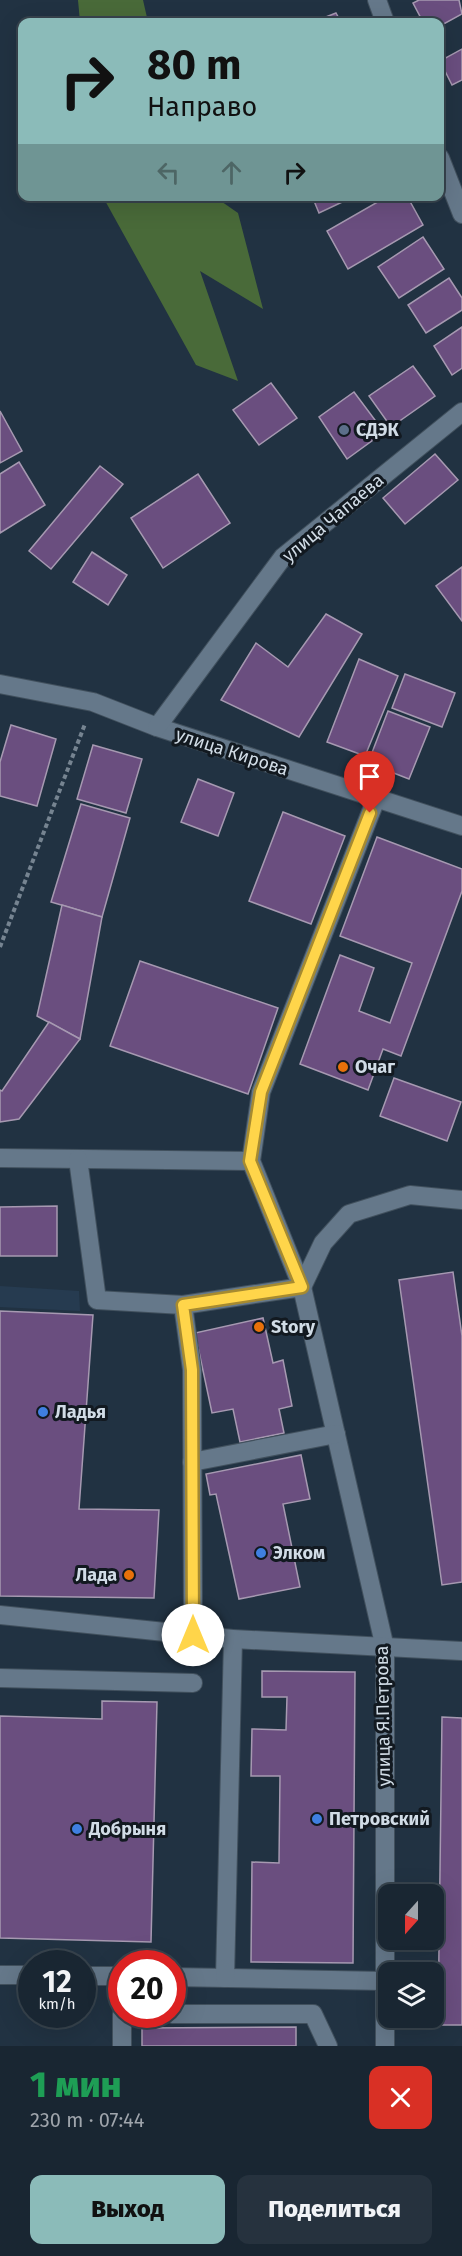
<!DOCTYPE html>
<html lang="ru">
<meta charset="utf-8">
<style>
:root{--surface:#192632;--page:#26323e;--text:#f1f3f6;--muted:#9fa5ac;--line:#37434d;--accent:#8bbbb9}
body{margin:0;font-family:"Fira Sans",sans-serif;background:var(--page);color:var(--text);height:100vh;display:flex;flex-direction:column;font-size:22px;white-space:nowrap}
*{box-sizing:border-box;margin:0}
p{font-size:20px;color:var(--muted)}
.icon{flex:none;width:33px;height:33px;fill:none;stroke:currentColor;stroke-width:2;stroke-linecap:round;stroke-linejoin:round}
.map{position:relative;height:2046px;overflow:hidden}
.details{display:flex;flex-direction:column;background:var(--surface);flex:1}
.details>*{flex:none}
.guide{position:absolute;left:18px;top:18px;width:426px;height:183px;border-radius:12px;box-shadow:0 6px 24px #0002,0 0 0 2px var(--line);background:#8bbbb9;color:#111;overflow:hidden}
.needle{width:39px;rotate:201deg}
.controls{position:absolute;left:378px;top:1884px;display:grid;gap:12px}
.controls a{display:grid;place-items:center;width:66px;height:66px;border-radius:12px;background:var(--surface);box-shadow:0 6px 24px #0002,0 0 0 2px var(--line);font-size:30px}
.speed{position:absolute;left:18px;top:1950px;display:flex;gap:12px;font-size:30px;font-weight:700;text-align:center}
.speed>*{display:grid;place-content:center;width:78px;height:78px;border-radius:50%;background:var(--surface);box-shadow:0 6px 24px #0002,0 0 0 2px var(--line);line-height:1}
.speed small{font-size:15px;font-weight:400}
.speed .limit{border:9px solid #d22;background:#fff;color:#111}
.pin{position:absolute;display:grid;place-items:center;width:51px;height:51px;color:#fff;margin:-62px -26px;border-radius:50% 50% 50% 0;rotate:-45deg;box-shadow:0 0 6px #0007}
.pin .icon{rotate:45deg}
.me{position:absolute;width:66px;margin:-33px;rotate:0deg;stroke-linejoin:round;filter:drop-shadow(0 0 4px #0008)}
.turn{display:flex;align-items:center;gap:21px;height:126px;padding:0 30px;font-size:27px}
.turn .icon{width:78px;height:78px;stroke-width:2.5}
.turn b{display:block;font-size:42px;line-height:51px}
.lanes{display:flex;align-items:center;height:57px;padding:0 30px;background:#0003;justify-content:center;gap:30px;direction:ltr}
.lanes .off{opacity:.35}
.round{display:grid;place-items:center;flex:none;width:63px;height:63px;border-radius:12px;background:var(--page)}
.head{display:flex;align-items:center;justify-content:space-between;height:102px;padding:0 30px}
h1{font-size:36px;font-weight:800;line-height:45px;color:#1e9e55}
.button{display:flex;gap:12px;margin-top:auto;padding:12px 30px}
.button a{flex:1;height:69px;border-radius:12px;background:var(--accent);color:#111;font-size:24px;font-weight:800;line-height:69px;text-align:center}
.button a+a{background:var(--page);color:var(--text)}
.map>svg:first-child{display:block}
</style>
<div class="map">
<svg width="462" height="2046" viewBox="0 0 462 2046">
<rect width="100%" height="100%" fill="#213242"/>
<path fill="#263b50" d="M0,1286L79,1291L80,1311L0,1307Z"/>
<g fill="#496a39">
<path d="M78,0H143L148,22H80Z"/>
<path d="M103,197H215L238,213L263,309L200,271L238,381L196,365Z"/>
</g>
<g fill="#6a4e7f" stroke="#a699b1" stroke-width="1.5">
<path d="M419,0H459L462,14L440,26V22H423L413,3Z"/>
<path d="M336,13L341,22H313Z"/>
<path d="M462,49V80L452,85L440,61Z"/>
<path d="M312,196H355L319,213Z"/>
<path d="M388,196H407L423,225L348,269L327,231Z"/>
<path d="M423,237L444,269L399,298L378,267Z"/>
<path d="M449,278L462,298V310L426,333L408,305Z"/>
<path d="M462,327V368L452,375L434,346Z"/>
<path d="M413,366L435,396L391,427L369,396Z"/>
<path d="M271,383L297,418L259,445L233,410Z"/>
<path d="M354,392L384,432L347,459L319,417Z"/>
<path d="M0,411L22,451L0,463Z"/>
<path d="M435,454L458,480L405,524L383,498Z"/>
<path d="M19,462L45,505L0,533V474Z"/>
<path d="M100,466L123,484L51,569L29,551Z"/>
<path d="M198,474L230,523L163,568L131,518Z"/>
<path d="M92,552L127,575L108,605L73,582Z"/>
<path d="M462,567V621L436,586Z"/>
<path d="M326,614L362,634L299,737L221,700L256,643L288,667Z"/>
<path d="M359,659L398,676L365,756L327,742Z"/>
<path d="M405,674L455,693L442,727L392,708Z"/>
<path d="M388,711L430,727L409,779L368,763Z"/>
<path d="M11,725L56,739L37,806L0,796V762Z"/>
<path d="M93,745L142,759L126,813L77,799Z"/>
<path d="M198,779L234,793L218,836L181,822Z"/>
<path d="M81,804L130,818L102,917L51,902Z"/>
<path d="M283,812L345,836L311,924L249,901Z"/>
<path d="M377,837L462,869V891L401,1056L383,1049L368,1090L300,1064L340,955L374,968L359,1011L390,1023L412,963L340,936Z"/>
<path d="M62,905L102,917L80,1039L37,1016Z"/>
<path d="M140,961L278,1008L248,1094L110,1046Z"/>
<path d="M49,1022L80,1039L19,1119L0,1122V1090L2,1091Z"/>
<path d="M394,1078L461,1102L447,1141L380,1116Z"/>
<path d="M57,1206V1256H0V1207Z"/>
<path d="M453,1272L462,1336V1582L442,1585L399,1280Z"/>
<path d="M0,1311L93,1315L79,1509L159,1510L154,1598L0,1596Z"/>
<path d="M263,1318L273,1363L283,1360L292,1406L279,1409L284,1433L240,1442L233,1409L212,1413L195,1333Z"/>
<path d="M301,1455L310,1499L283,1504L300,1587L239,1599L216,1494L210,1495L206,1474Z"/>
<path d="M262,1671L355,1672L353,1963L251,1962L252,1862L279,1863L280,1776H251L252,1729L286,1730L287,1697H262Z"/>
<path d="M102,1701L157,1702L151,1942L0,1938V1716L102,1719Z"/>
<path d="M442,1717L462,1718V2025H438Z"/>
<path d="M296,2027V2046H142V2028Z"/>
</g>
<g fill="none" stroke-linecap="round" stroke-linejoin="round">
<g stroke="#41505d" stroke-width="20">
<g id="minor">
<path d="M377,0L385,22"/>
<path d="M440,158L462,214"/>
<path d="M0,684L93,702L157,727L462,826"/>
<path d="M157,727L283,557L462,412"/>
<path d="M376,799L261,1092L251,1161L302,1287L385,1648V2046"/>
<path d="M0,1158L251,1161"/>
<path d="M78,1159L97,1300L183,1305L192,1370L193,1635"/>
<path d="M302,1287L323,1243L349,1214L410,1195L462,1200"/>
<path d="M183,1305L302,1287"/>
<path d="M192,1462L336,1434"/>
<path d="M0,1615L233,1639L462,1651"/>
<path d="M0,1678L193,1683"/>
<path d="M0,1975H32"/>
<path d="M82,1976H122"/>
<path d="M172,1977L384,1981"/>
<path d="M225,1978L233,1639"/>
<path d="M122,2014V2046"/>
<path d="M172,2014H313L328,2046"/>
</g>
</g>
<path stroke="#768491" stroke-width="4" stroke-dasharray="4.5 3" stroke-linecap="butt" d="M0,947L85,724"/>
<use href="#minor" stroke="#65788a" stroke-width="18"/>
</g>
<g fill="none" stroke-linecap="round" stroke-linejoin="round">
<g stroke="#a68a30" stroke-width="15">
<path id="route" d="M193,1635L192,1370L183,1305L302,1287L250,1161L261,1092L370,813"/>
</g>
<use href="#route" stroke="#ffd54a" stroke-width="10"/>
</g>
<circle fill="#5c6f8a" stroke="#121920" stroke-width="2" cx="344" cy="430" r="6"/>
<g fill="#e8710a" stroke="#121920" stroke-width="2">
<circle cx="343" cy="1067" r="6"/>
<circle cx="259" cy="1327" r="6"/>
<circle cx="129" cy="1575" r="6"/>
</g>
<g fill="#3f7fe0" stroke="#121920" stroke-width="2">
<circle cx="43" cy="1412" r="6"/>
<circle cx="261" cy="1553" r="6"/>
<circle cx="317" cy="1819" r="6"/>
<circle cx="77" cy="1829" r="6"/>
</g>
<g text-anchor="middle" stroke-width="6" stroke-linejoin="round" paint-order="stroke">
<g font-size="18" font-weight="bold" fill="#d1dce6" stroke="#121920" text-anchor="start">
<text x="356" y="436">СДЭК</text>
<text x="355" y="1073">Очаг</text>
<text x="271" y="1333">Story</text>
<text x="55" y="1418">Ладья</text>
<text x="273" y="1559">Элком</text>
<text x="117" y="1581" text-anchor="end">Лада</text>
<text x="329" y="1825">Петровский</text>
<text x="89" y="1835">Добрыня</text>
</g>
<g font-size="18" fill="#d1dce6" stroke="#121920">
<text transform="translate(333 518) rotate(-40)" y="6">улица Чапаева</text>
<text transform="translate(232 752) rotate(18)" y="6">улица Кирова</text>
<text transform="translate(383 1716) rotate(-91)" y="6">улица Я.Петрова</text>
</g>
</g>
</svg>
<div class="controls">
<a><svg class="needle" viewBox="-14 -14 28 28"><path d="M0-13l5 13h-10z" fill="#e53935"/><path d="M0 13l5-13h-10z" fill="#9fa5ac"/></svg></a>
<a><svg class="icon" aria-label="layers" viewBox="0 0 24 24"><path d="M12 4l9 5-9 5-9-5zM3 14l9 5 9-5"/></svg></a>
</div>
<div class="speed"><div>12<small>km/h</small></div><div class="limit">20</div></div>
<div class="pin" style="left:370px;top:813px;background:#d93025"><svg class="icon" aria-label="arrive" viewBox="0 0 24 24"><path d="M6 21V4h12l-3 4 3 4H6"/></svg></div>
<svg class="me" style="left:193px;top:1635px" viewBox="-20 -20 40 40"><circle r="19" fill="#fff"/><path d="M0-13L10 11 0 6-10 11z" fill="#ffd54a"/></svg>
<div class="guide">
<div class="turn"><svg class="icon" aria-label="right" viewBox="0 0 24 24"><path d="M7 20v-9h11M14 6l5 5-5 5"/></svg><div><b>80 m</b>Направо</div></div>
<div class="lanes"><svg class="icon off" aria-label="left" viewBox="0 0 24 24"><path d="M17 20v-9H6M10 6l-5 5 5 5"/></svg><svg class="icon off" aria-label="ahead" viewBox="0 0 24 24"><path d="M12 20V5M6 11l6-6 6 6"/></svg><svg class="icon" aria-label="right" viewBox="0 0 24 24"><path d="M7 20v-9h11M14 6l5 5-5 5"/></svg></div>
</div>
</div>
<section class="details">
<div class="head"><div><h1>1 мин</h1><p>230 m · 07:44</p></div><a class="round" style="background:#d93025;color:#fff"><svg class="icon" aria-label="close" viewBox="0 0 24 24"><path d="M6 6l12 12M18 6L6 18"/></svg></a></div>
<div class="button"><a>Выход</a><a>Поделиться</a></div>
</section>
